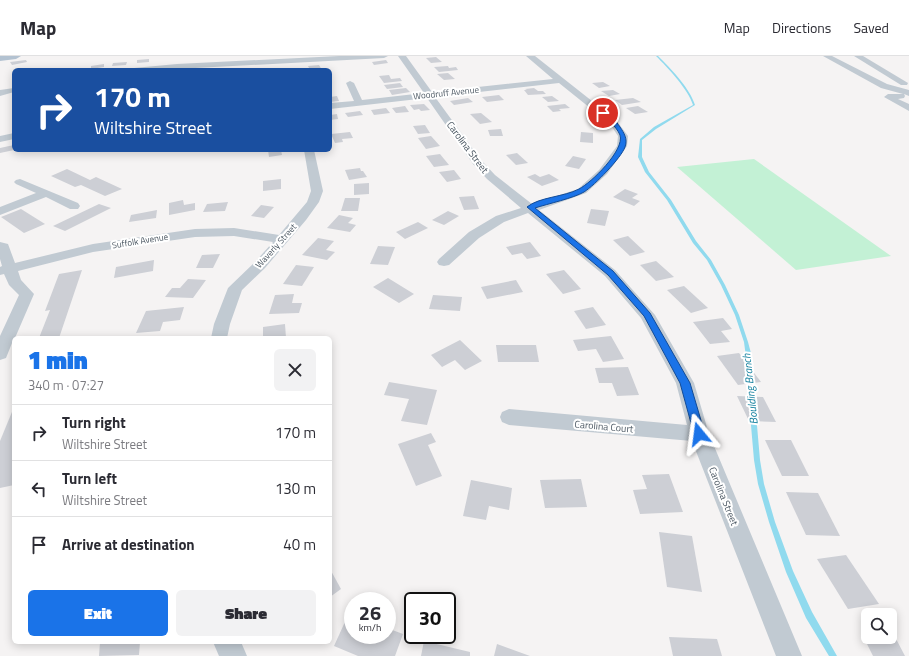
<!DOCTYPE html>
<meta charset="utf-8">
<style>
:root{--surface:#fff;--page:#f2f2f3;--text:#2b2b33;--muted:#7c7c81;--line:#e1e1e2;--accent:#1a73e8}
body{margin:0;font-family:"Titillium Web",sans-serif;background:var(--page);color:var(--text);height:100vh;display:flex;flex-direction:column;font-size:15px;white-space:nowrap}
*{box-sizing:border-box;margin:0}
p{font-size:13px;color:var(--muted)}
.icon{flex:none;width:22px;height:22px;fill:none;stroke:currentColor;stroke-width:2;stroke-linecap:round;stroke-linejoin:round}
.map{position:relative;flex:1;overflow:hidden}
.side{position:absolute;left:12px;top:280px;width:320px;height:308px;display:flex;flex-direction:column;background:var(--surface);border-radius:6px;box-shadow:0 2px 10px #0003}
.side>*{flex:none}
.hud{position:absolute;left:12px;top:12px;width:320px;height:84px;border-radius:6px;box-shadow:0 2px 10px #0003;background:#1a4fa0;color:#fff;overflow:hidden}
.tools{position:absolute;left:861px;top:552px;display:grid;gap:8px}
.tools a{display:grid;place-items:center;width:36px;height:36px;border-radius:6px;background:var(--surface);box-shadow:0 2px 10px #0003;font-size:20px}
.speed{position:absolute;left:344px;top:536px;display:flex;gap:8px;font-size:20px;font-weight:700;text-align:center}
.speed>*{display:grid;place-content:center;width:52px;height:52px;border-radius:50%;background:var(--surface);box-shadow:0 2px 10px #0003;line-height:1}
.speed small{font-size:10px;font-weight:400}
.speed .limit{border:2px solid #111;border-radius:6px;background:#fff;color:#111}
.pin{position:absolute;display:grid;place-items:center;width:34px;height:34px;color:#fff;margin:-17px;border:2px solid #fff;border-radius:50%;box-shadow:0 1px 4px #0007}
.me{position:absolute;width:44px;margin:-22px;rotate:344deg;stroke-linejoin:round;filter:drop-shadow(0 0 3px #0008)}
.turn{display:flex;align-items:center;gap:14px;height:84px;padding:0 16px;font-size:18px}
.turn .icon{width:52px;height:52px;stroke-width:2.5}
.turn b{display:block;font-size:28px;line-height:34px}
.round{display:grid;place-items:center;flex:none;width:42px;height:42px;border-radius:6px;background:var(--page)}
.overview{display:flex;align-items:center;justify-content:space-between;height:68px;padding:0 16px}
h1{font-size:24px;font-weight:800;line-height:30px;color:var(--accent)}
.button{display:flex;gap:8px;margin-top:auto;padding:8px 16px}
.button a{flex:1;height:46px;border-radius:6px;background:var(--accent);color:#fff;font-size:16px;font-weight:800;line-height:46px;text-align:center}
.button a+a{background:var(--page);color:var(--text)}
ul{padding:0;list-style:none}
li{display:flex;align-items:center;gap:12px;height:56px;padding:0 16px;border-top:1px solid var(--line)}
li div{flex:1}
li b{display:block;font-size:15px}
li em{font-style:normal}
header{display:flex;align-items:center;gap:24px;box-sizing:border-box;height:56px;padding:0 20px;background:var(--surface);border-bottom:1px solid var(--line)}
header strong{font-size:19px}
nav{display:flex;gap:22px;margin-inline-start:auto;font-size:14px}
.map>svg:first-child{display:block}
</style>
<header>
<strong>Map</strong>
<nav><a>Map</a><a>Directions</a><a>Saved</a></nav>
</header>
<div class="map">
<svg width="909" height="600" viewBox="0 0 909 600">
<rect width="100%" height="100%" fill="#f5f3f3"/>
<path fill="#c3f1d5" d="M754,103L891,200L796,214L677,111Z"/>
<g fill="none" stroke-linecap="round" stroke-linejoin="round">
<g fill="#90daee" fill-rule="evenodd">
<path d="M656,0H658L661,3C673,15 690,33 695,49L656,73L642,84V101L649,116L671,144L696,185L711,204L725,229L739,259L748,286L752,301L755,346L754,348H750L749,346L746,301L744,286L735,259L721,229L707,204L693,187L667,144L645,116L638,101L640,83L654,71L693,49C688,33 668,12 656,0Z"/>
<path d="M751,356H755L756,358L760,404L764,428L775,466L793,515L812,556L837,600H829L806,562L786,516L769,466L758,428L754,404L750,358Z"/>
</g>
</g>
<g fill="#cdcfd5">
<path d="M436,1L442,6L431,7L426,2Z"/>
<path d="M149,3V6L137,7V4Z"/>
<path d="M26,4L27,6L12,9L10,6Z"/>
<path d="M386,4L388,7L374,9L372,6Z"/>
<path d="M127,6L126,9L112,10L113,7Z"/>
<path d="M104,8V11L91,13V10Z"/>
<path d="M319,9L322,14H310L308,10Z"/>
<path d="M448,10L449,12L456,11L458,14L439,16L434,11Z"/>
<path d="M448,17L455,23L444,24L437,18Z"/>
<path d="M389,19L391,23L400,22L402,25L384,27L379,20Z"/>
<path d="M603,26L610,30L599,32L592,27Z"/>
<path d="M400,27L403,31L387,33L384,29Z"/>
<path d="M406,32L410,36L392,39L389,34Z"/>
<path d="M534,32L538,35H543L546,38L528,39L524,34H527L525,33Z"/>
<path d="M613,34L620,38L609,40L601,35Z"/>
<path d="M499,39L504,44L487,46L482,41Z"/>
<path d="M337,40L339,45L330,46V41Z"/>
<path d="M552,40L559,45L548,46L542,41Z"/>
<path d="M468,42L473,46L454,49L450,45Z"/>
<path d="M633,42L641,46L622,49L615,44Z"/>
<path d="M424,48L430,54L421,55L419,53L414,54L410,49Z"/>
<path d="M565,48L570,52L559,53L561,55L553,56L547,50Z"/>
<path d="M405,50L409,56L396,57L392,52Z"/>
<path d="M638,50L648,56L635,58L626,52Z"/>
<path d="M386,52L390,57L374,59L371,54Z"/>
<path d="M360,55L363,59L348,61L345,57Z"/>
<path d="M481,57L492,66L480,68L470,58Z"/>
<path d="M337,58L338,63L330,64V59Z"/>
<path d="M425,69L430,77L418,78L413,70Z"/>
<path d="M501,73L503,80H490L488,74Z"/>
<path d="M350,76L353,82L342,83L343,86L335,87L331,78Z"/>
<path d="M581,76L593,77V87L580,86Z"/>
<path d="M431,80L440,90L426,93L418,82Z"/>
<path d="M14,89V94L0,97V92Z"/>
<path d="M268,94H281L282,99L269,101Z"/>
<path d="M517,97L528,107L516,109L506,99Z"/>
<path d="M440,98L449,109L434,111L426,100Z"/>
<path d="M573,100L586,103L579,113L565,110Z"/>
<path d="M360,112L361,115H363L367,121L349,124L345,114Z"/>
<path d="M67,113L90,124L96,121L122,133L105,140L81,129L75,131L51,120Z"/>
<path d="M454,114L461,123L447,126L439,116Z"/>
<path d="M535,118L540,121L549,118L559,124L542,130L527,121Z"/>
<path d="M281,123V133L263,135V125Z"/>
<path d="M369,127V138L354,139V128Z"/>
<path d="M625,133L638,138L632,142L640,145L634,150L613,141Z"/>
<path d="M474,140L479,153L464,154L459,141Z"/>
<path d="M345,142H360L358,155H341Z"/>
<path d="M183,144L184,149L195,147V154L169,159V147Z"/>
<path d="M228,146L225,155L203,156L207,148Z"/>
<path d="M99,148L111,152L65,175L53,170Z"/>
<path d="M261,149L274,151L264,162L251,160Z"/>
<path d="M21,153L45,168L24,177L1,161Z"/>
<path d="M591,153L609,155L605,170L587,167Z"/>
<path d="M157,154L156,162L129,166L131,159Z"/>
<path d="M448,155L459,160L444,169L432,164Z"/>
<path d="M339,159L353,162L348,167L356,169L350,176L327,172Z"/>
<path d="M418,166L428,172L405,183L396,176Z"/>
<path d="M628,180L645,196L630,200L613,184Z"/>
<path d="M318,182L334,185L326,194L335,196L327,204L302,199Z"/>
<path d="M530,186L541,200L527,203L522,197L512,199L506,191Z"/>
<path d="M378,190L395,191L388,209L370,208Z"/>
<path d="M220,198L213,212H196L202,199Z"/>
<path d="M154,204L153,215L114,222L116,211Z"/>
<path d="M656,205L674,221L656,225L640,209Z"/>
<path d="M296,209L314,211L302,230L283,228Z"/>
<path d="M82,214L59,282H39L50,254L45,255L59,218Z"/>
<path d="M564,214L581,233L563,238L546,218Z"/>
<path d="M388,222L414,238L399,247L373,231Z"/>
<path d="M188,223L206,224L193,242L165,241L172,232H180Z"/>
<path d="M516,224L523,236L487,243L481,231Z"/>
<path d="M684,230L708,252L691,257L667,234Z"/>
<path d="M294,238L292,247H302L299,257L269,258L275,239Z"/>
<path d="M433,239L462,241L460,255L429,253Z"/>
<path d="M184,251L180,264L163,266L160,275L136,277L146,255Z"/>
<path d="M593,251L606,269L586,273L574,255Z"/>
<path d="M723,262L732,273L721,275L730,286L710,288L693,266Z"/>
<path d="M285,268L286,282H263V271Z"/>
<path d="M611,280L624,303L603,306L596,293L578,295L573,284Z"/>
<path d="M460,284L482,305L465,314L455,304L442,311L431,299Z"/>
<path d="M496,289H536L539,306H498Z"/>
<path d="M739,297L761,326L738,329L717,300Z"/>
<path d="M628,311L639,339L617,340L612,327H599L595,312Z"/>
<path d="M389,326L437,334L427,369L401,365L409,343L384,339Z"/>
<path d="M737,340L763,341L776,366L749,365Z"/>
<path d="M14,351V429L0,432V385Z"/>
<path d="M431,377L436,386L428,389L442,420L416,430L398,388Z"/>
<path d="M765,384H791L809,420H782Z"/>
<path d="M669,418L683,456L640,458L633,434L647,433L642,419Z"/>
<path d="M581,423L587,451L545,452L540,424Z"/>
<path d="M471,424L512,432L509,454L489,450L486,464L463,460Z"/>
<path d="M786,436L818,437L840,480L806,479Z"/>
<path d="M659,476L692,480L702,536L667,531Z"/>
<path d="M846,499L879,548L848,553L817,503Z"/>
<path d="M330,513L341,533L330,541Z"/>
<path d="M349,557L353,559V579H387V572L403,578L395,600H358L334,590Z"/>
<path d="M862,578H868V581H890V579H894L905,600H873Z"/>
<path d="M669,581L717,583L722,600H673Z"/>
<path d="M424,585L470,596V600H421Z"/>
<path d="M100,586H140L139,599L99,600Z"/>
<path d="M497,588L530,600H494Z"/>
</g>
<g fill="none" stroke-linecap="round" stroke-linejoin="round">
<g fill="#c1cad2" fill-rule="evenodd">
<path d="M339,0H388L384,2L158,14H130L134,12L177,8Z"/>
<path d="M398,0H406L432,36L553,23L526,0H535L616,64L628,80L627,90L607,118L586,137L539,154L615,214L655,259L694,327L709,378L802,600H776L692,385L509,369L502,366L500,361L502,356L509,353L687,369L676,327L641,262L605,220L528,157L504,166L479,182L449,209L444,210L439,209L437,206L439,203L469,176L496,160L521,152L487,123L473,108L427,42L330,53V47L354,45L346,27L350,25L354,27L362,44L424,37ZM559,27L610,68L618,80L617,90L599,114L578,133L532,148L495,119L481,104L435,41Z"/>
<path d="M823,0H832L887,28L909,34V40L904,38L905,40L904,42L898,43L909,48V55L884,41L888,38H903L881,32Z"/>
<path d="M854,0H863L908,27L907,29H901Z"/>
<path d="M14,32V36L0,40V34Z"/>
<path d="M14,77V83L0,86V80Z"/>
<path d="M304,94H314L323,135L319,146L306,164L265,212L242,234L230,268L227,282H211L214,268L228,232L255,206L273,186L234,180L195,181L93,196L18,215L21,224L34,238L15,282H14L6,302L0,304V280L19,239L9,229L4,218L0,219V211L2,210L0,203V186L8,188L15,207L93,188L195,173L234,172L279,179L307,146L311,135Z"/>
<path d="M20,123L78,147L80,150L78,153H70L46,141L0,159V151L36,137L16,128L14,126L16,124Z"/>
<path d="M213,586H241L247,600H219Z"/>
</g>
<path fill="#b3c2d1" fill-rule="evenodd" d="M0,0H21L16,3L0,5Z"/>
</g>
<path fill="#1a73e8" stroke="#114b97" d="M601,56C609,56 616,65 620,71C624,77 628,83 625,91C621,102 595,129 584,136C574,142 547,148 535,152L613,215L650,257L690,327L705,378L703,381L699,382L696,381L694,378L680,327L644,260L608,219L527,151C539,141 564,141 579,133C591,127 625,94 620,79C616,70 608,64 601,58Z"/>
<g text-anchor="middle" stroke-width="4" stroke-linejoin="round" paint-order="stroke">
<g font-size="9" fill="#4a5661" stroke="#fff">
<text transform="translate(446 37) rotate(-6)" y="3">Woodruff Avenue</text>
<text transform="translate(140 185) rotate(-9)" y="3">Suffolk Avenue</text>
<text transform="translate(276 190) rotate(-48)" y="3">Waverly Street</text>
</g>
<g font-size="10" fill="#4a5661" stroke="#fff">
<text transform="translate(468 91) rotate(53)" y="4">Carolina Street</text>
<text transform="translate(604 370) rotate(5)" y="4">Carolina Court</text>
<text transform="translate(724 440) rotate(68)" y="4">Carolina Street</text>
</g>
<g font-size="11" font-style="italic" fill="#0c7c9b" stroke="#fff">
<text transform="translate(750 333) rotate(-96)" y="4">Boulding Branch</text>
</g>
</g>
</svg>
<div class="tools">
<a><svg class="icon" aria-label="search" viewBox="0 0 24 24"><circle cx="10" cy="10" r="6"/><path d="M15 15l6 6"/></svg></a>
</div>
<div class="speed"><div>26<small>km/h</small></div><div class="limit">30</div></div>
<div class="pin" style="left:603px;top:57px;background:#d93025"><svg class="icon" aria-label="arrive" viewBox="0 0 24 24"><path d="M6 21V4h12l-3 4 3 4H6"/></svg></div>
<svg class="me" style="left:699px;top:378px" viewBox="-20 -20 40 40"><path d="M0-17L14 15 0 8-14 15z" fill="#1a73e8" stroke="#fff" stroke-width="4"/></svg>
<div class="hud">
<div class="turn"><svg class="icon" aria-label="right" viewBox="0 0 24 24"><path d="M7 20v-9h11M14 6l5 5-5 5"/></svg><div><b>170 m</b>Wiltshire Street</div></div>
</div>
<section class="side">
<div class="overview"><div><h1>1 min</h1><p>340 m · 07:27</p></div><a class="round"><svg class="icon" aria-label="close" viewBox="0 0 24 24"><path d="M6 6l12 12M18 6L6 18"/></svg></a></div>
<ul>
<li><svg class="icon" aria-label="right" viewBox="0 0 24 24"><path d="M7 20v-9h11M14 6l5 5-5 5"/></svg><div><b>Turn right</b><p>Wiltshire Street</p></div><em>170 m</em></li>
<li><svg class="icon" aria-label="left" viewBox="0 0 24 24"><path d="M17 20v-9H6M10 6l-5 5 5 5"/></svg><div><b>Turn left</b><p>Wiltshire Street</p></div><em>130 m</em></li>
<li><svg class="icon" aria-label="arrive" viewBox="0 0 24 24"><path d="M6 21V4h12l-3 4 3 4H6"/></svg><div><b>Arrive at destination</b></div><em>40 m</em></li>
</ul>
<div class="button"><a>Exit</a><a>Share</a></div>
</section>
</div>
